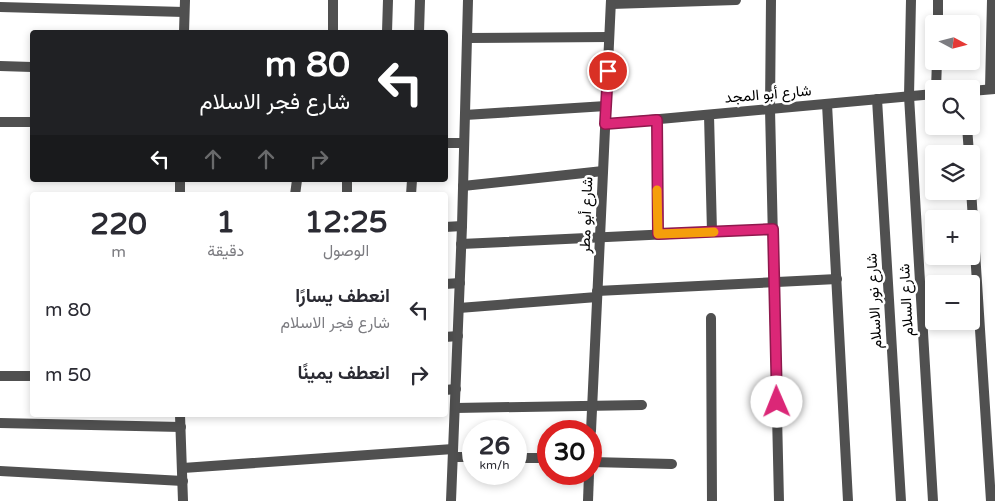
<!DOCTYPE html>
<html lang="ar">
<meta charset="utf-8">
<style>
:root{--surface:#fff;--page:#f7f7f7;--text:#2b2b33;--muted:#7c7c81}
body{margin:0;font-family:"Varela Round",Vazirmatn,sans-serif;background:var(--page);color:var(--text);direction:rtl;height:100vh;display:flex;flex-direction:column;font-size:19px;white-space:nowrap}
*{box-sizing:border-box;margin:0}
p{font-size:16px;color:var(--muted)}
.icon{flex:none;width:28px;height:28px;fill:none;stroke:currentColor;stroke-width:2;stroke-linecap:round;stroke-linejoin:round}
.map{position:relative;flex:1;overflow:hidden;direction:ltr}
.details{position:absolute;left:30px;top:192px;width:418px;height:225px;display:flex;flex-direction:column;background:var(--surface);border-radius:5px;box-shadow:0 2px 8px #0003;direction:rtl}
.details>*{flex:none}
.top-card{position:absolute;left:30px;top:30px;width:418px;height:152px;border-radius:5px;box-shadow:0 2px 8px #0003;direction:rtl;background:#202124;color:#fff;overflow:hidden}
.needle{width:32px;rotate:97deg}
.controls{position:absolute;left:925px;top:15px;display:grid;gap:10px}
.controls a{display:grid;place-items:center;width:55px;height:55px;border-radius:5px;background:var(--surface);box-shadow:0 2px 8px #0003;font-size:25px}
.speed{position:absolute;left:462px;top:420px;display:flex;gap:10px;font-size:25px;font-weight:700;text-align:center}
.speed>*{display:grid;place-content:center;width:65px;height:65px;border-radius:50%;background:var(--surface);box-shadow:0 2px 8px #0003;line-height:1}
.speed small{font-size:12px;font-weight:400}
.speed .limit{border:8px solid #d22;background:#fff;color:#111}
.pin{position:absolute;display:grid;place-items:center;width:42px;height:42px;color:#fff;margin:-21px;border:2px solid #fff;border-radius:50%;box-shadow:0 1px 5px #0007}
.me{position:absolute;width:55px;margin:-28px;rotate:359deg;stroke-linejoin:round;filter:drop-shadow(0 0 4px #0008)}
.turn{display:flex;align-items:center;gap:18px;height:105px;padding:0 15px;font-size:22px}
.turn .icon{width:65px;height:65px;stroke-width:2.5}
.turn b{display:block;font-size:35px;line-height:42px}
.lanes{display:flex;align-items:center;height:48px;padding:0 15px;background:#0003;justify-content:center;gap:25px;direction:ltr}
.lanes .off{opacity:.35}
.eta{display:flex;justify-content:space-evenly;align-items:center;height:85px;text-align:center}
.eta b{font-size:30px;font-weight:700;line-height:35px}
ul{padding:0;list-style:none}
li{display:flex;align-items:center;gap:15px;height:65px;padding:0 15px}
li div{flex:1}
li b{display:block;font-size:19px}
li em{font-style:normal}
.map>svg:first-child{display:block}
</style>
<div class="map">
<svg width="995" height="501" viewBox="0 0 995 501">
<rect width="100%" height="100%" fill="#fff"/>
<g fill="none" stroke-linecap="round" stroke-linejoin="round">
<g stroke="#505050" stroke-width="10">
<path d="M771,0L770,109L779,501"/>
<path d="M911,0L909,96L933,501"/>
<path d="M611,4L736,0"/>
<path d="M0,7L184,12"/>
<path d="M938,24V0"/>
<path d="M184,32L185,0"/>
<path d="M333,32V0"/>
<path d="M387,32L388,0"/>
<path d="M419,32L420,0"/>
<path d="M467,38L609,37"/>
<path d="M0,66L32,67"/>
<path d="M936,89L937,61"/>
<path d="M990,89L992,0"/>
<path d="M971,91L995,89"/>
<path d="M877,99L901,501"/>
<path d="M827,104L848,501"/>
<path d="M465,115L606,106"/>
<path d="M709,115L712,232"/>
<path d="M657,119L658,235"/>
<path d="M0,122H32"/>
<path d="M605,124L934,94"/>
<path d="M967,126L969,154"/>
<path d="M445,143H464"/>
<path d="M463,186L603,171"/>
<path d="M971,189L991,501"/>
<path d="M180,195V180"/>
<path d="M295,195L297,180"/>
<path d="M347,195V180"/>
<path d="M411,195L412,180"/>
<path d="M445,227L462,226"/>
<path d="M461,244L773,229"/>
<path d="M445,284L460,283"/>
<path d="M597,291L837,279"/>
<path d="M459,308L597,297"/>
<path d="M711,318L712,501"/>
<path d="M445,337L458,336"/>
<path d="M0,376H32"/>
<path d="M445,390L456,389"/>
<path d="M455,408L642,405"/>
<path d="M180,415L183,501"/>
<path d="M0,423L181,427"/>
<path d="M591,431L611,0"/>
<path d="M453,457H474"/>
<path d="M516,458H549"/>
<path d="M591,462L672,464"/>
<path d="M183,468L453,449"/>
<path d="M0,471L183,481"/>
<path d="M451,501L462,226L468,0"/>
<path d="M588,501L589,474"/>
</g>
</g>
<g fill="none" stroke-linecap="round" stroke-linejoin="round">
<g stroke="#8e194d" stroke-width="12">
<path id="route" d="M608,71L605,124L657,120L658,234L773,229L777,402"/>
</g>
<use href="#route" stroke="#db2777" stroke-width="9"/>
<path stroke="#f59e0b" stroke-width="9" d="M657,190L658,234L714,232"/>
</g>
<g text-anchor="middle" stroke-width="5" stroke-linejoin="round" paint-order="stroke">
<g font-size="15" fill="#000" stroke="#fff">
<text transform="translate(768 94) rotate(-5)" y="5">شارع أبو المجد</text>
<text transform="translate(586 215) rotate(-88)" y="5">شارع أبو مطر</text>
<text transform="translate(906 300) rotate(-93)" y="5">شارع السلام</text>
<text transform="translate(874 301) rotate(-93)" y="5">شارع نور الاسلام</text>
</g>
</g>
</svg>
<div class="controls">
<a><svg class="needle" viewBox="-14 -14 28 28"><path d="M0-13l5 13h-10z" fill="#e53935"/><path d="M0 13l5-13h-10z" fill="#7c7c81"/></svg></a>
<a><svg class="icon" aria-label="search" viewBox="0 0 24 24"><circle cx="10" cy="10" r="6"/><path d="M15 15l6 6"/></svg></a>
<a><svg class="icon" aria-label="layers" viewBox="0 0 24 24"><path d="M12 4l9 5-9 5-9-5zM3 14l9 5 9-5"/></svg></a>
<a>+</a>
<a>−</a>
</div>
<div class="speed"><div>26<small>km/h</small></div><div class="limit">30</div></div>
<div class="pin" style="left:608px;top:71px;background:#d93025"><svg class="icon" aria-label="arrive" viewBox="0 0 24 24"><path d="M6 21V4h12l-3 4 3 4H6"/></svg></div>
<svg class="me" style="left:777px;top:402px" viewBox="-20 -20 40 40"><circle r="19" fill="#fff"/><path d="M0-13L10 11 0 6-10 11z" fill="#db2777"/></svg>
<div class="top-card">
<div class="turn"><svg class="icon" aria-label="left" viewBox="0 0 24 24"><path d="M17 20v-9H6M10 6l-5 5 5 5"/></svg><div><b>80 m</b>شارع فجر الاسلام</div></div>
<div class="lanes"><svg class="icon" aria-label="left" viewBox="0 0 24 24"><path d="M17 20v-9H6M10 6l-5 5 5 5"/></svg><svg class="icon off" aria-label="ahead" viewBox="0 0 24 24"><path d="M12 20V5M6 11l6-6 6 6"/></svg><svg class="icon off" aria-label="ahead" viewBox="0 0 24 24"><path d="M12 20V5M6 11l6-6 6 6"/></svg><svg class="icon off" aria-label="right" viewBox="0 0 24 24"><path d="M7 20v-9h11M14 6l5 5-5 5"/></svg></div>
</div>
<section class="details">
<div class="eta">
<div><b>12:25</b><p>الوصول</p></div>
<div><b>1</b><p>دقيقة</p></div>
<div><b>220</b><p>m</p></div>
</div>
<ul>
<li><svg class="icon" aria-label="left" viewBox="0 0 24 24"><path d="M17 20v-9H6M10 6l-5 5 5 5"/></svg><div><b>انعطف يسارًا</b><p>شارع فجر الاسلام</p></div><em>80 m</em></li>
<li><svg class="icon" aria-label="right" viewBox="0 0 24 24"><path d="M7 20v-9h11M14 6l5 5-5 5"/></svg><div><b>انعطف يمينًا</b></div><em>50 m</em></li>
</ul>
</section>
</div>
